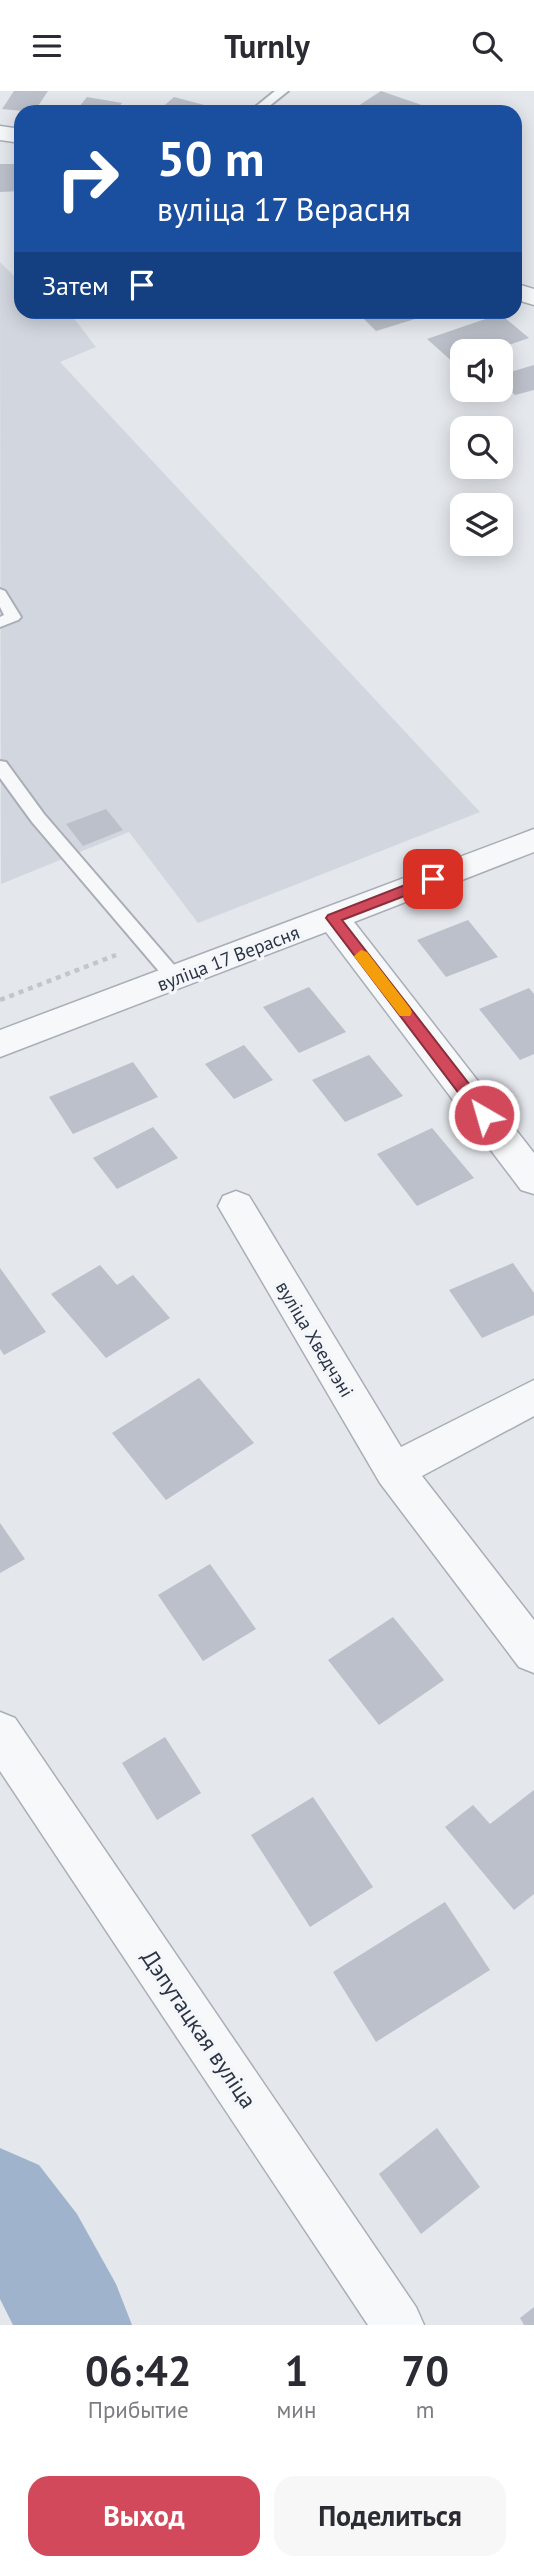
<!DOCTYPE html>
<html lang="ru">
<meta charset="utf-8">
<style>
:root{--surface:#fff;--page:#f7f7f7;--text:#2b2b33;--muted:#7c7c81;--accent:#d1495b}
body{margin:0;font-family:"PT Sans",sans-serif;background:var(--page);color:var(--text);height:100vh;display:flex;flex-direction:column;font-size:26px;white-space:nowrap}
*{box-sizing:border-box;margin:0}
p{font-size:23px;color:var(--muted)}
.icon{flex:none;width:38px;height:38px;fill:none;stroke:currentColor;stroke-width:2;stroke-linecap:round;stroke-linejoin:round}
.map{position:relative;height:2234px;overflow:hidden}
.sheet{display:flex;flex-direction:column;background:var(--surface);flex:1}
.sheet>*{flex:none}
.top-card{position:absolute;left:14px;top:14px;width:508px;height:214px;border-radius:21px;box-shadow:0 4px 18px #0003;background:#1a4fa0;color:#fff;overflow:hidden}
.fabs{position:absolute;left:450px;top:248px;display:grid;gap:14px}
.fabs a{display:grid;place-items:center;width:63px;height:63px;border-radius:14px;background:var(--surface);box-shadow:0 4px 18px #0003;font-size:35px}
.pin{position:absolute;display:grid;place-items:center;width:60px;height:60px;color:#fff;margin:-30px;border-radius:14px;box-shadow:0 4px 10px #0006}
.me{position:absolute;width:77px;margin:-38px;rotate:322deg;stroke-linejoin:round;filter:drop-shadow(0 0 5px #0008)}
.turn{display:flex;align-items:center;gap:24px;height:147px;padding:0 28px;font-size:32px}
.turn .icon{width:91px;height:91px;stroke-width:2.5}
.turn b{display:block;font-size:49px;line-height:60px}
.then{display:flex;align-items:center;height:66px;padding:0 28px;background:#0003;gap:14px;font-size:26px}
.eta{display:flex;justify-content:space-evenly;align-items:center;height:119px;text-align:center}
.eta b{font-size:42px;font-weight:700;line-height:49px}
.cta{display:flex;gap:14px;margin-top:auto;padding:14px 28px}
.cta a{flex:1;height:80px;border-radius:21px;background:var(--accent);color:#fff;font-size:28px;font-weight:700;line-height:80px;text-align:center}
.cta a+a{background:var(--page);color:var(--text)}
header{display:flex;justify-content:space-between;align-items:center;height:91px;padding:0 28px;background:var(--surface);font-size:32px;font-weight:700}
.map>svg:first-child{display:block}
</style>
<header><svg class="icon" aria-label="menu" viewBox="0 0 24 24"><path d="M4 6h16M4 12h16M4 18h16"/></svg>Turnly<svg class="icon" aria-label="search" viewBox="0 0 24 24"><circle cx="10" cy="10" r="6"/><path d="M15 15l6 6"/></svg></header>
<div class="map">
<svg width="534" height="2234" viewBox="0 0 534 2234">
<rect width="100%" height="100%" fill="#e4e7ec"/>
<path fill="#d2d6de" d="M0,171L21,192V220L69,221L96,256L60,271L480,721L198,832L129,741L1,793Z"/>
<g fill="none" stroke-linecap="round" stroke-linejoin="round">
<path fill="#9fb4cc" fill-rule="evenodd" d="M0,2057L39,2074L77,2123L116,2193L132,2234H13L0,2208Z"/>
</g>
<g fill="#bbc0ca">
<path d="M14,0H48L34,21L2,18Z"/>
<path d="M381,0L442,21H366L355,17Z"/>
<path d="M87,6L122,12L115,21H75Z"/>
<path d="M174,6L212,16L206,21H157Z"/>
<path d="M0,73H21V100L0,101Z"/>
<path d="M380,220H438V221L376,240L362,226Z"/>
<path d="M500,223L529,247L489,261H462V270L455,273L427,248Z"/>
<path d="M534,274V299L515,304L500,289V284Z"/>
<path d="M106,718L123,739L83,755L66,733Z"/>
<path d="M468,829L498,866L446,886L417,849Z"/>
<path d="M309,896L346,941L299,962L263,916Z"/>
<path d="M529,897L534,903V963L520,969L479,918Z"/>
<path d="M244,954L273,989L234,1008L205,973Z"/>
<path d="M369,964L403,1005L345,1031L312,989Z"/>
<path d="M133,971L158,1006L73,1043L49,1006Z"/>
<path d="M153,1036L178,1067L117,1098L93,1067Z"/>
<path d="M432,1037L474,1087L417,1115L377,1063Z"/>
<path d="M513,1172L534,1202V1224L482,1247L449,1199Z"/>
<path d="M100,1174L117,1194L133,1184L170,1227L106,1267L51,1203Z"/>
<path d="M0,1177L46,1241L4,1264L0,1258Z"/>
<path d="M199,1287L254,1352L166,1409L112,1342Z"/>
<path d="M0,1432L25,1468L0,1482Z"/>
<path d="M210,1473L256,1538L203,1570L158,1504Z"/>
<path d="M393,1526L444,1589L379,1634L328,1569Z"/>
<path d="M165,1646L201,1702L157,1729L122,1672Z"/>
<path d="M534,1699V1803L514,1819L445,1736L473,1714L490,1733Z"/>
<path d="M313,1706L373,1796L310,1836L251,1744Z"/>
<path d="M445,1811L490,1879L376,1951L333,1881Z"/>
<path d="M437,2037L480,2096L421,2143L379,2083Z"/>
<path d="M534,2216V2234H524L520,2227Z"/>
</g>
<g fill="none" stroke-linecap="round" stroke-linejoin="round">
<g stroke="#a9aeb7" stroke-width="4">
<g id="lane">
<path d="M275,0H288L262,21H249Z"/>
<path d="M0,498L5,500L21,526L18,529L0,536V526L4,524L0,516Z"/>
<path d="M0,670L6,671L44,723L181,882L184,887L181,892H169L32,731L0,687Z"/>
</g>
</g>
<g stroke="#a9aeb7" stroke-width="3">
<g id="street">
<path d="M0,35L21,38V52L0,49Z"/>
<path d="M514,192L534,198V214L514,208Z"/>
<path d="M534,738V761L354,831L534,1062V1103L521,1099L326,841L0,966V939Z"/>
<path d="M236,1100L249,1105L401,1356L534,1289V1325L422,1385L534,1529V1582L519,1576L380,1392L218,1115L223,1105Z"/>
<path d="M0,1621L15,1627L416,2216L424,2234H368L0,1680Z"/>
</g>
</g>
<path stroke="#c2c5cb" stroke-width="4.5" stroke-dasharray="5 5" stroke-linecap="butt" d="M0,909L116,864"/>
<use href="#lane" fill="#f7f8fa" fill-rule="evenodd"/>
<use href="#street" fill="#f7f8fa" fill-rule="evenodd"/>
</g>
<path fill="#d1495b" stroke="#882f3b" stroke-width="2" d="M433,783L438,785V792L342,829L490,1020L492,1024L490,1029H479L326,827L328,824Z"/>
<path fill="#f59e0b" d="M361,859L367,861L410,917L412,921L410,925H400L356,868L354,865Z"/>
<g text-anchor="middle" stroke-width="7" stroke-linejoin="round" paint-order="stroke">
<g font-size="19" fill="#2b3445" stroke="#f4f6f9">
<text transform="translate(228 867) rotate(-21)" y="7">вуліца 17 Верасня</text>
<text transform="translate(315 1248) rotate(59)" y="7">вуліца Хведчэні</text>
</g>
<g font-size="23" fill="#2b3445" stroke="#f4f6f9">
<text transform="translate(199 1938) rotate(56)" y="8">Дэпутацкая вуліца</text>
</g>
</g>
</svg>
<div class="fabs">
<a><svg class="icon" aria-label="sound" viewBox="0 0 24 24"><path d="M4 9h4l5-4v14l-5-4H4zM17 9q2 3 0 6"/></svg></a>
<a><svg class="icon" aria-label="search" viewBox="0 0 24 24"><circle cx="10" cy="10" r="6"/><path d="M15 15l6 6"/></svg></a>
<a><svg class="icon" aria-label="layers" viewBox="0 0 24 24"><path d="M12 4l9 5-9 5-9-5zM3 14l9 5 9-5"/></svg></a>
</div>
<div class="pin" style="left:433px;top:788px;background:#d93025"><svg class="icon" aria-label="arrive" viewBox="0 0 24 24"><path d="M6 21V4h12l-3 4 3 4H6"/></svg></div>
<svg class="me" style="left:484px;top:1024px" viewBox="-20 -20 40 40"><circle r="17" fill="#d1495b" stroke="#fff" stroke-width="3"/><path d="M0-11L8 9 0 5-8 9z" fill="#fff"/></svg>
<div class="top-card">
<div class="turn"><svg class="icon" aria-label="right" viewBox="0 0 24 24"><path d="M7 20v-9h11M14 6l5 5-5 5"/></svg><div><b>50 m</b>вуліца 17 Верасня</div></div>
<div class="then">Затем<svg class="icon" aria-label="arrive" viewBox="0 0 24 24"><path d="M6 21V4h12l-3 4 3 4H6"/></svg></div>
</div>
</div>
<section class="sheet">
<div class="eta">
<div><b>06:42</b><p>Прибытие</p></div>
<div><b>1</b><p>мин</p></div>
<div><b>70</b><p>m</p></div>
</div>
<div class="cta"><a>Выход</a><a>Поделиться</a></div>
</section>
